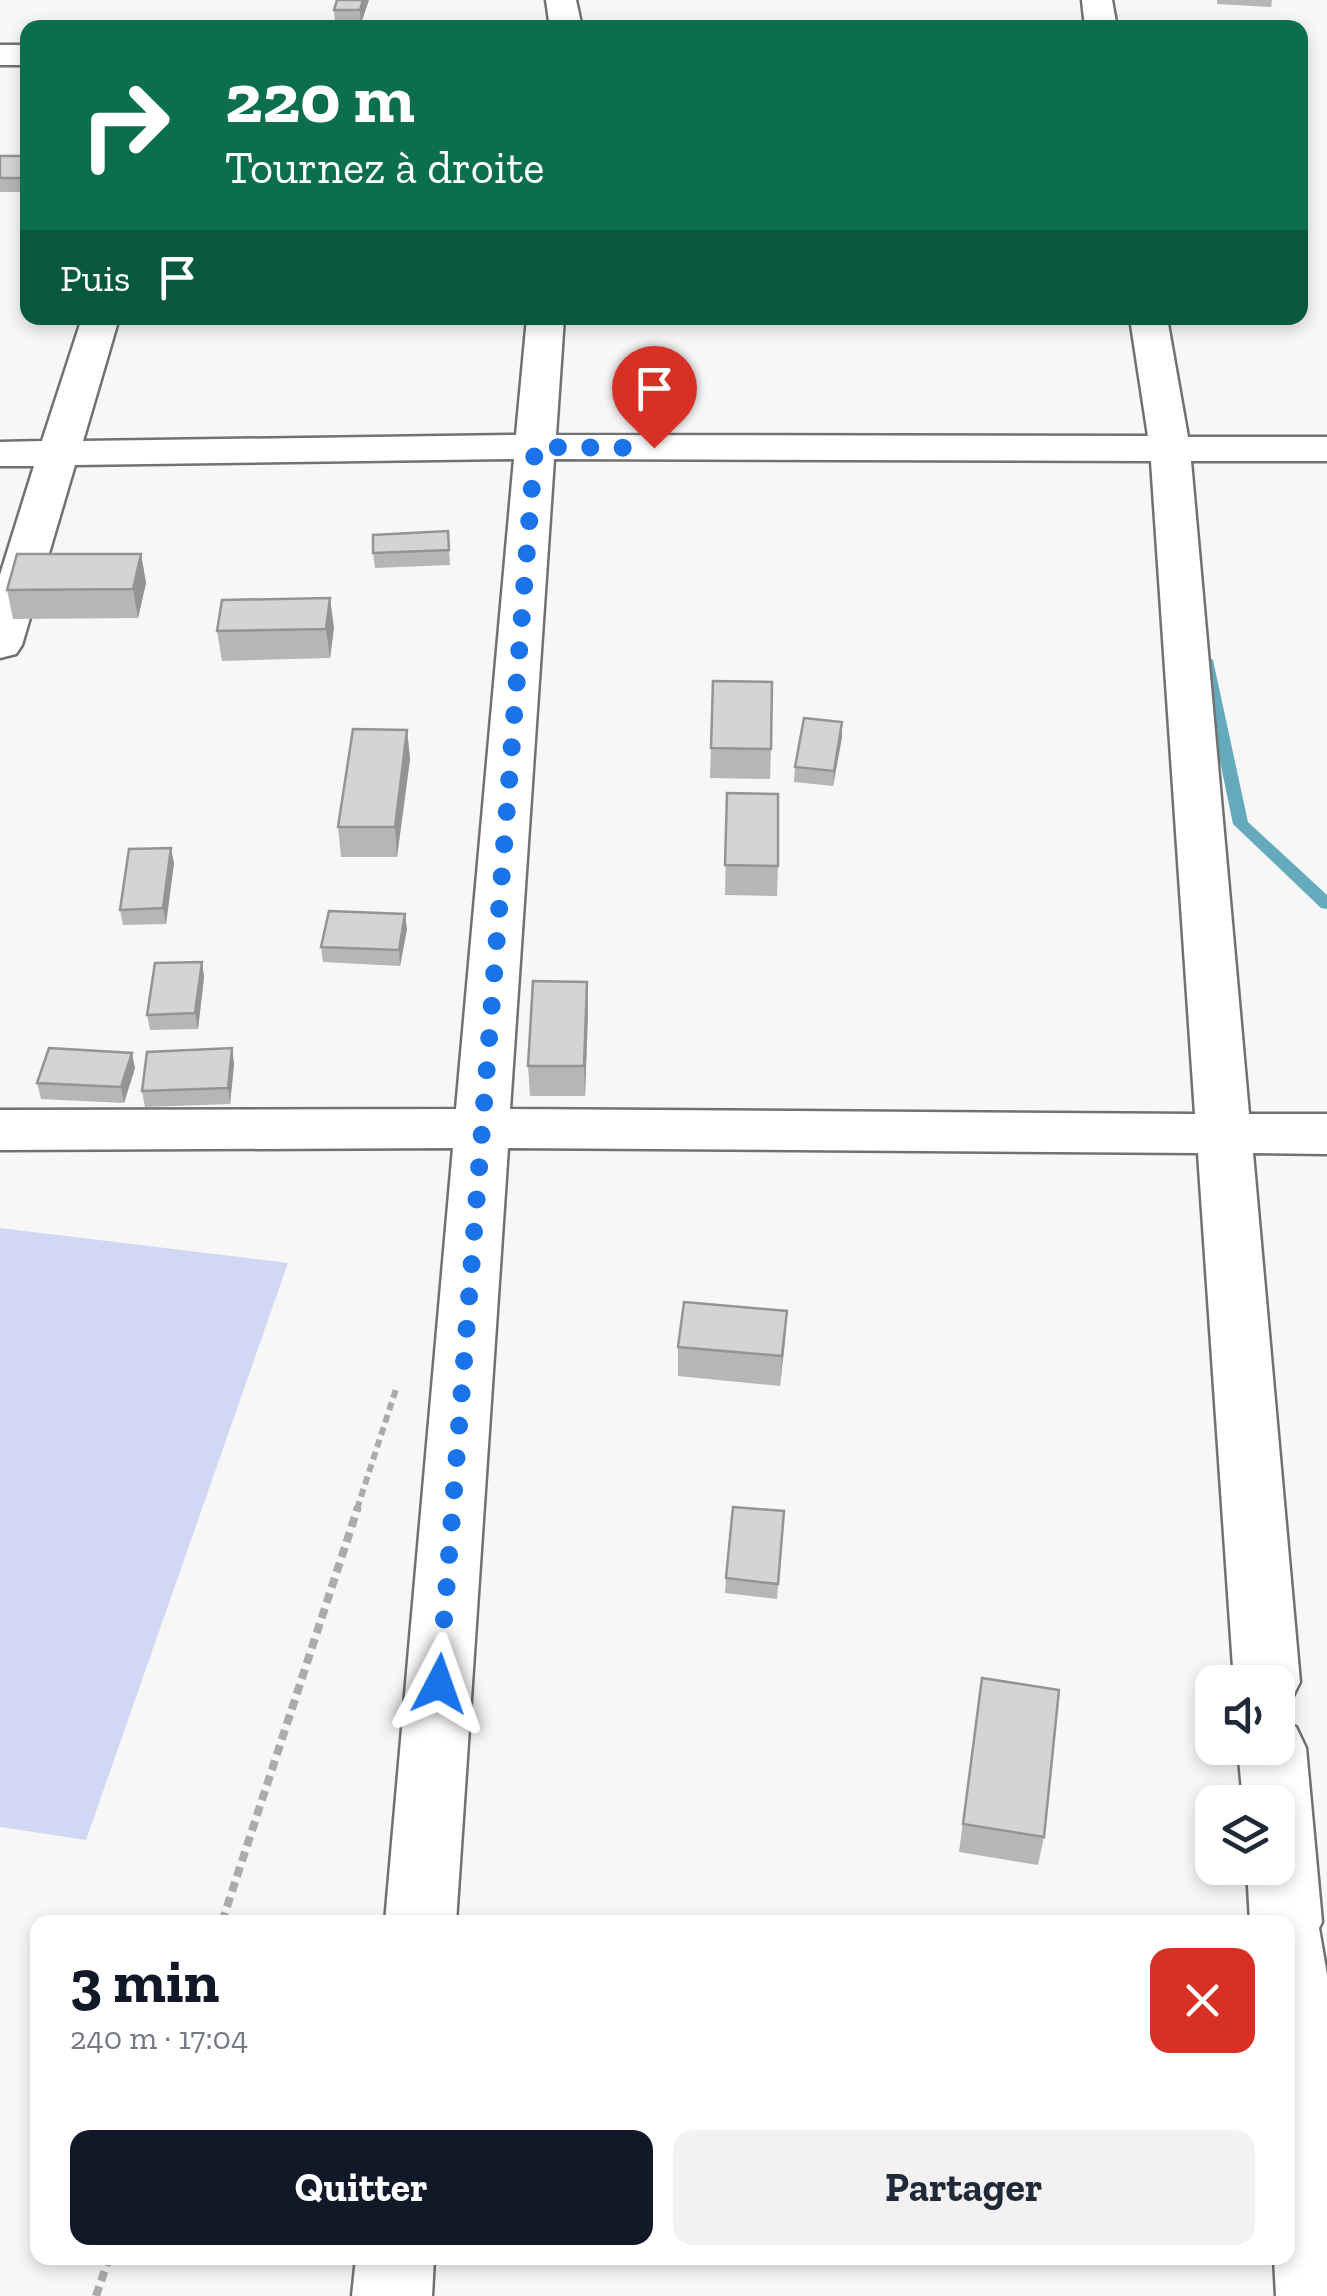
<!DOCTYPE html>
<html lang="fr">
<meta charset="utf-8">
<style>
:root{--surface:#fff;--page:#f2f2f3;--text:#1f2937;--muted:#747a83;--accent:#111827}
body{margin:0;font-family:"Zilla Slab",serif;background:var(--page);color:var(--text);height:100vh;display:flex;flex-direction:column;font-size:38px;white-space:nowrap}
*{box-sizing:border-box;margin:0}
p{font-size:32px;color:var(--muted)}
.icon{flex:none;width:55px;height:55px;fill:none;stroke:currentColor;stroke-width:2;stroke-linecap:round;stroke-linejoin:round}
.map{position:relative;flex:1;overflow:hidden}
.drawer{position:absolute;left:30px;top:1915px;width:1265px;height:350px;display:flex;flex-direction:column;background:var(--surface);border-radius:20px;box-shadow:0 5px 15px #0003}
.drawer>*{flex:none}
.top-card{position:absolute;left:20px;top:20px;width:1288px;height:305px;border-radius:20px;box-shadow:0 5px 15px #0003;background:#0b6e4f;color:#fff;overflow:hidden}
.controls{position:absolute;left:1195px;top:1665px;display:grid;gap:20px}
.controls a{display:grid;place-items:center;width:100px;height:100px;border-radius:20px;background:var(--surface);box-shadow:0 5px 15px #0003;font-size:50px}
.pin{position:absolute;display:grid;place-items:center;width:85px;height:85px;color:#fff;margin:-102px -42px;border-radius:50% 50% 50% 0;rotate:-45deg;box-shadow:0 0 10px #0007}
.pin .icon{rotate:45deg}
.me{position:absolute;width:110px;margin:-55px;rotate:4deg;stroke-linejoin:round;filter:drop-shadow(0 0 8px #0008)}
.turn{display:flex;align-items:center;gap:35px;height:210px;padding:0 40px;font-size:45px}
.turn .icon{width:130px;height:130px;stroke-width:2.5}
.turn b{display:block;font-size:70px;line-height:85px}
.then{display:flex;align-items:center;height:95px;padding:0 40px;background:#0003;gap:20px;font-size:38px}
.round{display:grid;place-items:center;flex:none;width:105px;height:105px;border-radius:20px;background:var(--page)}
.overview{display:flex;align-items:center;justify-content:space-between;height:170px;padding:0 40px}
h1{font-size:60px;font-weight:700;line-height:75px;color:var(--accent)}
.primary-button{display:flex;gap:20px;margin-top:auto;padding:20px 40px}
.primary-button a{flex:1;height:115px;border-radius:20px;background:var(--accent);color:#fff;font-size:40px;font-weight:700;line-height:115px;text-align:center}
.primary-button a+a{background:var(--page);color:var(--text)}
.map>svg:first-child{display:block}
</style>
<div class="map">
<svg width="1327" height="2296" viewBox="0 0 1327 2296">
<rect width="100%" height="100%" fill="#f7f7f8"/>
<path fill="#d1d8f4" d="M0,1228L288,1263L86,1840L0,1827Z"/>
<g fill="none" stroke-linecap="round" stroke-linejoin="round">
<path fill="#65aabc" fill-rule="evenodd" d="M1206,656L1213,660L1248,822L1327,895V909L1321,908L1233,824L1199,660Z"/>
<g stroke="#717172" stroke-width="5">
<g id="minor">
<path d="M546,0H576L582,28H550Z"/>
<path d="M1082,0H1112L1117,28H1085Z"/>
<rect x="0" y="45" width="28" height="20"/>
<path d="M82,318H119L83,441L516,435L527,318H564L556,435L1148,436L1130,318H1167L1188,437H1327V461H1191L1249,1114H1327V1154L1253,1153L1300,1682L1290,1702L1278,1707V1682H1234L1198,1153L508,1148L456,1922H385L453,1148L0,1150V1110L456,1109L514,459L75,465L22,645L16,654L0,658V575L34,466H0V442L42,441ZM554,459L1151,461L1195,1114L510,1109Z"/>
<path d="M1278,1720L1296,1727L1306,1748L1322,1922L1319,1928L1327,1975V2296H1276L1274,2258H1288V1922H1250L1247,1868H1278V1802H1243L1238,1748H1278Z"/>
<path d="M356,2258H434L432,2296H352Z"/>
</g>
</g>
<path stroke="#ababac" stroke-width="6" stroke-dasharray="8 5" stroke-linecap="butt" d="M357,1509L397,1386"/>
<g stroke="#ababac" stroke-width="8" stroke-dasharray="10 6" stroke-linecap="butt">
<path d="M222,1922L358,1507"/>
<path d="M96,2296L109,2258"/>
</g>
<use href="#minor" fill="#fff" fill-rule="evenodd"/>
</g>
<g fill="#b6b6b8">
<path d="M369,0L361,23H335L334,10Z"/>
<path d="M1217,0H1272L1271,7L1217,4Z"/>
<path d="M0,156H28L27,192H0Z"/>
<path d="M448,531L450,565L375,568L373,553Z"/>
<path d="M141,554L146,583L138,618L13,619L7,590Z"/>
<path d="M334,628L330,658L222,661L217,631Z"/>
<path d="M713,681L771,749L770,779L710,778Z"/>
<path d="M842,722V737L833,786L794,782L795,767Z"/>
<path d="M407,730L410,759L397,857H341L338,827Z"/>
<path d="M727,793L778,866L777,896L725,895Z"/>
<path d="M174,863L166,924L123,925L120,910Z"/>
<path d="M407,929L400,966L323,962L321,947Z"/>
<path d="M202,962L204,977L198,1029L150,1030L147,1015Z"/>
<path d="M587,982L588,1012L585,1096H530L528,1066Z"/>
<path d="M232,1048L234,1064L230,1104L145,1107L142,1091Z"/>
<path d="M135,1068L124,1103L41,1099L37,1083Z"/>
<path d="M787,1311L780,1386L678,1376V1347Z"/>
<path d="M784,1511L777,1599L725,1593L726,1578Z"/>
<path d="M982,1678L1044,1837L1038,1865L959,1852Z"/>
</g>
<g fill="#949496">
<path d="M363,0H369L361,23L360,10Z"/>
<path d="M28,169V190L27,192L24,178Z"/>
<path d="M141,554L146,583L138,618L133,589Z"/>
<path d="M330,598L334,628L330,658L326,629Z"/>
<path d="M842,722V737L833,786L834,771Z"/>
<path d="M407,730L410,759L397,857L395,827Z"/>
<path d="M171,848L174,863L166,924L163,908Z"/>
<path d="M405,914L407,929L400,966L399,950Z"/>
<path d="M202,962L204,977L198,1029L195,1013Z"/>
<path d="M587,982L588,1012L585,1096L584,1066Z"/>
<path d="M232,1048L234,1064L230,1104L228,1088Z"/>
<path d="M132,1053L135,1068L124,1103L121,1087Z"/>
<path d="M787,1311L785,1341L780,1386L782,1356Z"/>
</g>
<g fill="#d4d4d6" stroke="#949496" stroke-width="2.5">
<path d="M337,0H363L360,10H334Z"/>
<path d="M0,156H28V169L24,178H0Z"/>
<path d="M448,531L449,550L373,553V535Z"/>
<path d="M17,554H141L133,589L7,590Z"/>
<path d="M330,598L326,629L217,631L222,600Z"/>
<path d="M713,681L772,682L771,749L711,748Z"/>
<path d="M804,718L842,722L834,771L795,767Z"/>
<path d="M353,729L407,730L395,827H338Z"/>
<path d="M727,793L778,794V866L725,865Z"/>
<path d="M171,848L163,908L120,910L129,849Z"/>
<path d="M329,911L405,914L399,950L321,947Z"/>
<path d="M202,962L195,1013L147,1015L155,963Z"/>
<path d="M533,981L587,982L584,1066H528Z"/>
<path d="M49,1048L132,1053L121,1087L37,1083Z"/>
<path d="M232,1048L228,1088L142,1091L147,1052Z"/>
<path d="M684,1302L787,1311L782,1356L678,1347Z"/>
<path d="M733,1507L784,1511L778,1584L726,1578Z"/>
<path d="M982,1678L1059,1690L1044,1837L963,1824Z"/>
</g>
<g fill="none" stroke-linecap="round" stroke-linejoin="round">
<path stroke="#1a73e8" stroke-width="18" stroke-dasharray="0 32.4" d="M439,1684L535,447L654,448"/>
</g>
</svg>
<div class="controls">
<a><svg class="icon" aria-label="sound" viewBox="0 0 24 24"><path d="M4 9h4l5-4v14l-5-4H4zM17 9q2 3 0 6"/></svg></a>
<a><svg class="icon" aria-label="layers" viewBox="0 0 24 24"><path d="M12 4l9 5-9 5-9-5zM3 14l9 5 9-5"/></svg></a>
</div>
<div class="pin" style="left:654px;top:448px;background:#d93025"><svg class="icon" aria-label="arrive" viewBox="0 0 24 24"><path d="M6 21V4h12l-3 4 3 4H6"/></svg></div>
<svg class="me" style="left:439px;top:1684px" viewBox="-20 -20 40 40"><path d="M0-17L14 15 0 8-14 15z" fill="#1a73e8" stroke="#fff" stroke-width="4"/></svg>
<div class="top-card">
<div class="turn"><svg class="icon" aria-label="right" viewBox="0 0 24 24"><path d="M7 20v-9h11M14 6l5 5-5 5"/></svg><div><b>220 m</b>Tournez à droite</div></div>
<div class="then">Puis<svg class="icon" aria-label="arrive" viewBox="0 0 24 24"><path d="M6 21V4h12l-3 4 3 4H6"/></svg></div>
</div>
<section class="drawer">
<div class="overview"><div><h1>3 min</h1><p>240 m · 17:04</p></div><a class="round" style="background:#d93025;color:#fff"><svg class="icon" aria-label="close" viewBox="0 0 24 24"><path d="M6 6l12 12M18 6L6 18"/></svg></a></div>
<div class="primary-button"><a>Quitter</a><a>Partager</a></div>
</section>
</div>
